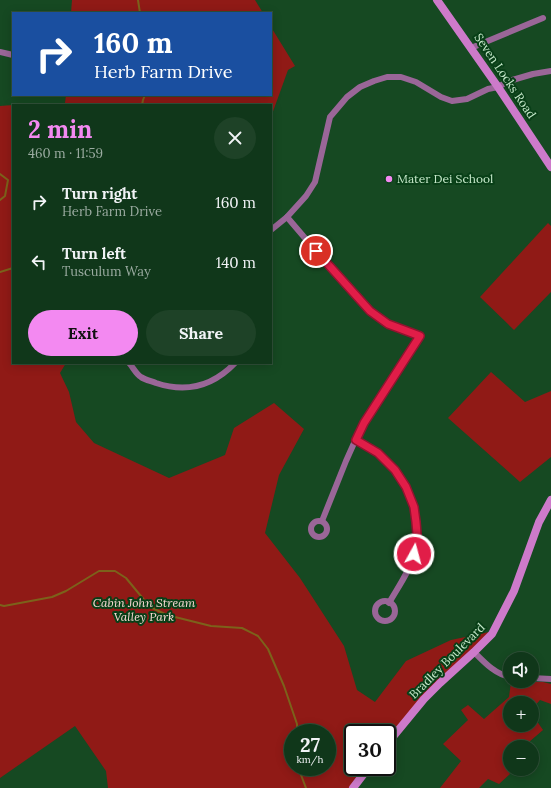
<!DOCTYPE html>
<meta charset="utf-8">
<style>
:root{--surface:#10371a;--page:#1e4227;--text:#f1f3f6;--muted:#9caca2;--line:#305139;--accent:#f389f1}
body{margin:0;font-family:Lora,serif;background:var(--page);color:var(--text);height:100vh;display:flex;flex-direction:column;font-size:15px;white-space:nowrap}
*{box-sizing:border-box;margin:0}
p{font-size:13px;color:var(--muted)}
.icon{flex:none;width:22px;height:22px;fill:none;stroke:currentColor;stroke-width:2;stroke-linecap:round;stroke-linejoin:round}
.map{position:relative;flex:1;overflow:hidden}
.sheet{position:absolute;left:12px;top:104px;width:260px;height:260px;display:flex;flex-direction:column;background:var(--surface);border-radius:0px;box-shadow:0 2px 10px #0003,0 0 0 1px var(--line)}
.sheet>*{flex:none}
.top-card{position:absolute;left:12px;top:12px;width:260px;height:84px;border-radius:0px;box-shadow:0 2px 10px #0003,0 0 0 1px var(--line);background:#1a4fa0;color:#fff;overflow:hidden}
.tools{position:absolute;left:503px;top:652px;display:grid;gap:8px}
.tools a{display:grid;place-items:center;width:36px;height:36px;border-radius:50%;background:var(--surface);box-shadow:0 2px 10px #0003,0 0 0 1px var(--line);font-size:20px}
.speed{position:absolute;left:284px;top:724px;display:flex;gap:8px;font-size:20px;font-weight:700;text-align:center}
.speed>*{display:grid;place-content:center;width:52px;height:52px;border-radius:50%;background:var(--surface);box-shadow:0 2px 10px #0003,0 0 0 1px var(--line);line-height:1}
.speed small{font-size:10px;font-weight:400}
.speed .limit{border:2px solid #111;border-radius:6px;background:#fff;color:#111}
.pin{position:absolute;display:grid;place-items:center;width:34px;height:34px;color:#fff;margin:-17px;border:2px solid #fff;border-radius:50%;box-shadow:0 1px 4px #0007}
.me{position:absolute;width:44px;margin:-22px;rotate:7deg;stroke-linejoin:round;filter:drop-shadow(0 0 3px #0008)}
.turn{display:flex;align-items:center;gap:14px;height:84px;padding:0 16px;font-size:18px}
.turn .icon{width:52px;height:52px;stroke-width:2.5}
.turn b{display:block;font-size:28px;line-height:34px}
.round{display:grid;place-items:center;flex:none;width:42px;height:42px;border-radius:21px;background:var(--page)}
.headline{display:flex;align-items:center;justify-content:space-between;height:68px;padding:0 16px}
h1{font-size:24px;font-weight:700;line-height:30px;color:var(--accent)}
.cta{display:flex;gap:8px;margin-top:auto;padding:8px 16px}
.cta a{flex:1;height:46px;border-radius:24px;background:var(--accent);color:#111;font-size:16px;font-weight:700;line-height:46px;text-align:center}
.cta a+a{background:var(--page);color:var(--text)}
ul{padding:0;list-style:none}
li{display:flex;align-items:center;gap:12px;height:60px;padding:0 16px}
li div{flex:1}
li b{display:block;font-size:15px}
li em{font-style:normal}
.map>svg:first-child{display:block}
</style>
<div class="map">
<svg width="551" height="788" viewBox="0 0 551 788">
<rect width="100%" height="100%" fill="#164922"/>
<g fill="#901a16" fill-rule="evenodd">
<path d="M72,0H255L263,13H71Z"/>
<path d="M271,27L295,66L288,70L271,117V105H22L65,103L66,95H271Z"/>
<path d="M13,105V363H66L60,373L69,392L76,422L94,443L169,478L225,455L234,428L274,403L304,429L279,475L265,533L300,578L344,646L357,690L375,702L406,661L451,640L489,632L387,740V733H353V767H366L350,788H108L106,771L75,726L0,778V106ZM293,733H327V767H293Z"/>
<path d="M548,223L551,226V292L514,330L480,297Z"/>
<path d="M491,372L525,402L551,391V457L520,482L448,418Z"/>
<path d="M511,682H543L551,684V704L540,700L532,709V703H510V725H532V714L543,730L529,742L531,747H510V759H509L505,766L510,774L499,784L488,779L479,788H440L461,761L443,744L468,720L461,710L468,705L484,719L509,697Z"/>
</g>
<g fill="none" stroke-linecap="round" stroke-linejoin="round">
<g stroke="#7c621b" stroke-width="2">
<path d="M138,0L140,13"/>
<path d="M142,105L143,100L145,95"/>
<path d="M0,174L8,180L5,196L0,200"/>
<path d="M0,272L13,268"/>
<path d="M0,605L4,606L52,597L66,591L99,571H115L126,578L150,607L167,615L211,626L242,628L258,636L268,649L284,686L297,724V733"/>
<path d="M298,767L306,788"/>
</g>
<g stroke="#9a6698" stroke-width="6">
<path d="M471,48L543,18"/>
<path d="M0,52L13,55"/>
<path d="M287,217L316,251L370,311L389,324L420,336L363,423L346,461L322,521"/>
<path d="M271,230L287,217L306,196L315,182L330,117L347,97L360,87L374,81L387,77H401L416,82L441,97L452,101L467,99L488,89L498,87L509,81L533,74L551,71"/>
<path d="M129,363C133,367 136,374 141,377C145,380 151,381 156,383C186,393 213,386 235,363"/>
<path d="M355,440C363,445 372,449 379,455C408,480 423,515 414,554C410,571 398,587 389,603"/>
<circle cx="319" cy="529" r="8"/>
<circle cx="385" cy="611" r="10"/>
<path d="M474,652C485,663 495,674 510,677"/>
<path d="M532,678L551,679"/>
</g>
<g stroke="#cd7aca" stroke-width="8">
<path d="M437,0L498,87L551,167"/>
<path d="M387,744L424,699L440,683L474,652L492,634L514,591L539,522L551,500"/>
<path d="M353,788L369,767"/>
</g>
</g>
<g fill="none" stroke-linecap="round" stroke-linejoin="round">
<g stroke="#92132f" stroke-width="10">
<path id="route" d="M316,251L370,311L388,324L420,336L364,423L356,440L378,453L395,470L406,487L414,507L416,522L417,534L414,554"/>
</g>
<use href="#route" stroke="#e11d48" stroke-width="7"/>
</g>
<circle fill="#f389f1" stroke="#083f17" stroke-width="1.5" cx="389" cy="179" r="4"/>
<g text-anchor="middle" stroke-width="4" stroke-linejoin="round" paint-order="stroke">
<g font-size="12" fill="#c6e8ca" stroke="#083f17">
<text transform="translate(505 76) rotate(56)" y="4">Seven Locks Road</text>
<text transform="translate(447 661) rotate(-45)" y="4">Bradley Boulevard</text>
</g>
<g font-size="12" fill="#c6e8ca" stroke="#083f17" text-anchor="start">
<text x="397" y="183">Mater Dei School</text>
</g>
<g font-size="12" font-style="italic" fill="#f9d9d4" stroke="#083f17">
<text x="144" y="607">Cabin John Stream<tspan x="144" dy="14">Valley Park</tspan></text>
</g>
</g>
</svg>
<div class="tools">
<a><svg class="icon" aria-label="sound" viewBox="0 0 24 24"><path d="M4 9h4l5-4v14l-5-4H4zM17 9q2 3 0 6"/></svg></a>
<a>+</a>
<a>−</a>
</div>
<div class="speed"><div>27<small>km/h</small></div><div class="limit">30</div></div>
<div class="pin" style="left:316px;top:251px;background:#d93025"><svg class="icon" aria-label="arrive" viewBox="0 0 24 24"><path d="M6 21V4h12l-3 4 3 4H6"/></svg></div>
<svg class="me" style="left:414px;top:554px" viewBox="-20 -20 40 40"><circle r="17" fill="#e11d48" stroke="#fff" stroke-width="3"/><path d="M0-11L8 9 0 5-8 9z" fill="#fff"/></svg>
<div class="top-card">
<div class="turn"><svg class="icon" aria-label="right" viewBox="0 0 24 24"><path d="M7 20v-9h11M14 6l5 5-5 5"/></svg><div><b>160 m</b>Herb Farm Drive</div></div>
</div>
<section class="sheet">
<div class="headline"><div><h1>2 min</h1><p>460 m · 11:59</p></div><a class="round"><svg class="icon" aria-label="close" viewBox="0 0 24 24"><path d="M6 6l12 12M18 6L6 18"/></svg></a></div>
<ul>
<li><svg class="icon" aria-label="right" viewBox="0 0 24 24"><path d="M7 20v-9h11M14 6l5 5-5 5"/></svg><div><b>Turn right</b><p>Herb Farm Drive</p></div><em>160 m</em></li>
<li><svg class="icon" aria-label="left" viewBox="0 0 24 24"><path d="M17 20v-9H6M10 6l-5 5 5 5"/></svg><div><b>Turn left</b><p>Tusculum Way</p></div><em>140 m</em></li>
</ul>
<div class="cta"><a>Exit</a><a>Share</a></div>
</section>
</div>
